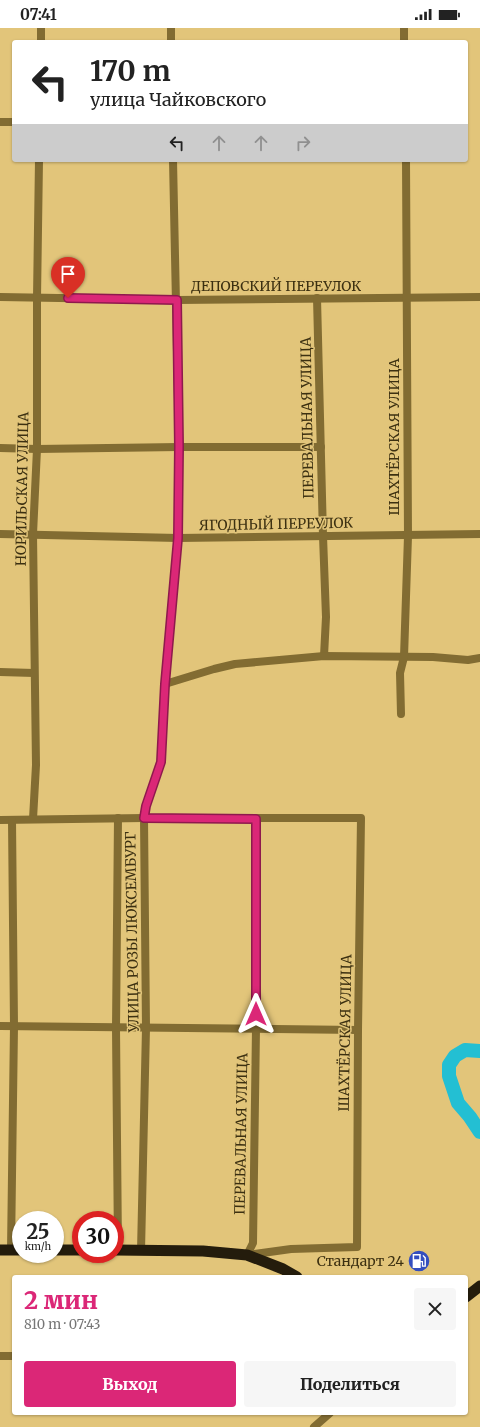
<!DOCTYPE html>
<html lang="ru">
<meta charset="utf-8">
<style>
:root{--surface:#fff;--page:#f6f6f6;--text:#222;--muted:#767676;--accent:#db2777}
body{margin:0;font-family:Merriweather,serif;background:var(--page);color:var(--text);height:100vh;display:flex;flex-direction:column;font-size:15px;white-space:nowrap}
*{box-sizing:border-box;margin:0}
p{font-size:13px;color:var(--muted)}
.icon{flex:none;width:22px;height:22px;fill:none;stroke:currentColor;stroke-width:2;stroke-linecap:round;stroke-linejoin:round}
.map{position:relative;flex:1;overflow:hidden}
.sheet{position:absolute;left:12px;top:1247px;width:456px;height:140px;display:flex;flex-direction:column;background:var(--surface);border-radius:4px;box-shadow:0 1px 3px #0004}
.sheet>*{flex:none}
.hud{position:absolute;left:12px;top:12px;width:456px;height:122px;border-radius:4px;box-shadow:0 1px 3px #0004;background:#fff;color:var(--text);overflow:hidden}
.speed{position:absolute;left:12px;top:1183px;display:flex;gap:8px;font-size:20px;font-weight:700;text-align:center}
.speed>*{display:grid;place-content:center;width:52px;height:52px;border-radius:50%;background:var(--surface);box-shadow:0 1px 3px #0004;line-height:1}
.speed small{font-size:10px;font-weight:400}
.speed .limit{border:6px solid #d22;background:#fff;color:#111}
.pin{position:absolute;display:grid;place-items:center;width:34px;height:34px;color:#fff;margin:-41px -17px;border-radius:50% 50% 50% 0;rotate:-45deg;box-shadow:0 0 4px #0007}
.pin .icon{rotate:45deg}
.me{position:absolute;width:44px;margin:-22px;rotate:0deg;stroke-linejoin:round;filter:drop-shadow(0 0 3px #0008)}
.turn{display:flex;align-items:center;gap:14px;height:84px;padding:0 12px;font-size:18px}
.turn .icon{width:52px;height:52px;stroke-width:2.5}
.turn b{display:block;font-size:28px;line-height:34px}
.lanes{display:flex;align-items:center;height:38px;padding:0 12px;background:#0003;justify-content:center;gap:20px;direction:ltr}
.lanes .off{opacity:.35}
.round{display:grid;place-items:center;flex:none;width:42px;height:42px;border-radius:4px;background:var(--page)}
.headline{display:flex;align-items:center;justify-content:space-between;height:68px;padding:0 12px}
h1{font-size:24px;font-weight:800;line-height:30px;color:var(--accent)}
.button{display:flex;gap:8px;margin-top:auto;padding:8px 12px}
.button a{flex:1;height:46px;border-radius:4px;background:var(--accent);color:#fff;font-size:16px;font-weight:800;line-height:46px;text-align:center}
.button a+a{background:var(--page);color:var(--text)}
.status{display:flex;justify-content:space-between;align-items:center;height:28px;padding:0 20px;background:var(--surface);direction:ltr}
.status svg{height:11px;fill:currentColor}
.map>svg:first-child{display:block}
</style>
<div class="status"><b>07:41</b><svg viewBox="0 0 49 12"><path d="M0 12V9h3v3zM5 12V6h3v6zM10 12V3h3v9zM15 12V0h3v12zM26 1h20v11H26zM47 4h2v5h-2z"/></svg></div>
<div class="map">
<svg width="480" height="1399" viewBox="0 0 480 1399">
<rect width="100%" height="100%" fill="#e2c57a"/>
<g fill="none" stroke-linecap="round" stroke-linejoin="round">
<path stroke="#23bfd3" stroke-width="14" d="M480,1023L465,1022L455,1028L449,1037V1048L458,1075L470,1089L480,1104"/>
<g stroke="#826c32" stroke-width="8">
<path d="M171,0V14"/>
<path d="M404,0V14"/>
<path d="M41,14V0"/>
<path d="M0,94H14"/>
<path d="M0,269L177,272L480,269"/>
<path d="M317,270L323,508L326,589L324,628"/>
<path d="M0,420L37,421L179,419H321"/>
<path d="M0,506L178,510L480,506"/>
<path d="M0,644L34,645"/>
<path d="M165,656L214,641L235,636L324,628L433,629L468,632L480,630"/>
<path d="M401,686L400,645L404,629L408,508L406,132"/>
<path d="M118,790L116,1000L118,1222"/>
<path d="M33,791L36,737L33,506L37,421V270L39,132"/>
<path d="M0,792L144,790H361L358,1002L357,1219L291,1221L248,1227"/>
<path d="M0,998L358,1002"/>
<path d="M11,1222L14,998L12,792"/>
<path d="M141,1223L146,1000L144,790L146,778L161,734L165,656L178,510L179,419L173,132"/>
<path d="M247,1227L253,1215L256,1000V791"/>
<path d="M0,1328H14"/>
</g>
<path stroke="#826c32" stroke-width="8" d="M314,1399L330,1385"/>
<g stroke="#241c0c" stroke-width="11">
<path d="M0,1222H21"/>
<path d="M55,1222H81"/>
<path d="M115,1222L203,1223L247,1227L283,1241L297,1249"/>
<path d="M466,1269L480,1258"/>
</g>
</g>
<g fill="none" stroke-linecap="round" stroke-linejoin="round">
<g stroke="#8e194d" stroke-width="10">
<path id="route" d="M68,270L177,272L179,419L178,510L165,656L161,734L146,778L144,790L256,791V986"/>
</g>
<use href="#route" stroke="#db2777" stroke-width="7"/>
</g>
<defs>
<g id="fuel-disc" transform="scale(1.15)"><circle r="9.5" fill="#344ebf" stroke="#e2c57a"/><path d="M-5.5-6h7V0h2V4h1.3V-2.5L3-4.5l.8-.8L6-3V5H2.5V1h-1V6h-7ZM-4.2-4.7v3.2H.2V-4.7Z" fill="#fff"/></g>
</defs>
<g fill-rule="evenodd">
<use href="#fuel-disc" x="419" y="1233"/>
</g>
<g text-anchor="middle" stroke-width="3" stroke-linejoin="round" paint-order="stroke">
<g font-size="14" fill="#3c3011" stroke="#e2c57a">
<text x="276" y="263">ДЕПОВСКИЙ ПЕРЕУЛОК</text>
<text transform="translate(307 390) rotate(-91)" y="5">ПЕРЕВАЛЬНАЯ УЛИЦА</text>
<text transform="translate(394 409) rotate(-90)" y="5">ШАХТЁРСКАЯ УЛИЦА</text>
<text transform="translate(22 461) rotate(-89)" y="5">НОРИЛЬСКАЯ УЛИЦА</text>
<text transform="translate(276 496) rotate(-1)" y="5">ЯГОДНЫЙ ПЕРЕУЛОК</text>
<text transform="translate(132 904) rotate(-91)" y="5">УЛИЦА РОЗЫ ЛЮКСЕМБУРГ</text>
<text transform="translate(345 1005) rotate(-89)" y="5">ШАХТЁРСКАЯ УЛИЦА</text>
<text transform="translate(241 1106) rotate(-89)" y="5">ПЕРЕВАЛЬНАЯ УЛИЦА</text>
</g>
<g font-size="14" fill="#3c3011" stroke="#e2c57a" text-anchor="end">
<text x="404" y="1238">Стандарт 24</text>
</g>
</g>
</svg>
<div class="speed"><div>25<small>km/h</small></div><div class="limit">30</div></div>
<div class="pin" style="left:68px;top:270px;background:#d93025"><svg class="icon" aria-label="arrive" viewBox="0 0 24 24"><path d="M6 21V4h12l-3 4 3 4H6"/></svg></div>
<svg class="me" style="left:256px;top:986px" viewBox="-20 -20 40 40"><path d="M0-17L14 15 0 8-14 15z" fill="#db2777" stroke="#fff" stroke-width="4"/></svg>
<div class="hud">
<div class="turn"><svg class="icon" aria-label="left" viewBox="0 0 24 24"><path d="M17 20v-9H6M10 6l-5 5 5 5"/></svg><div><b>170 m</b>улица Чайковского</div></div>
<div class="lanes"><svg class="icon" aria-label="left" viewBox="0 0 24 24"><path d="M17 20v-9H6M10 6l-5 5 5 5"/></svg><svg class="icon off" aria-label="ahead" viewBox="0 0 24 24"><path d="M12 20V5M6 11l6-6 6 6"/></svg><svg class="icon off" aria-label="ahead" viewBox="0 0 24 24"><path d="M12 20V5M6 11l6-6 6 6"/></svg><svg class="icon off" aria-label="right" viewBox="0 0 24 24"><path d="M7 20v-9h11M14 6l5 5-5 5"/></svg></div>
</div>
<section class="sheet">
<div class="headline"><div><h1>2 мин</h1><p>810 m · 07:43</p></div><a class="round"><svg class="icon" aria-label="close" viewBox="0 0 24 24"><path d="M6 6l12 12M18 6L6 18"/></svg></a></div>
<div class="button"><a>Выход</a><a>Поделиться</a></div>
</section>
</div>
